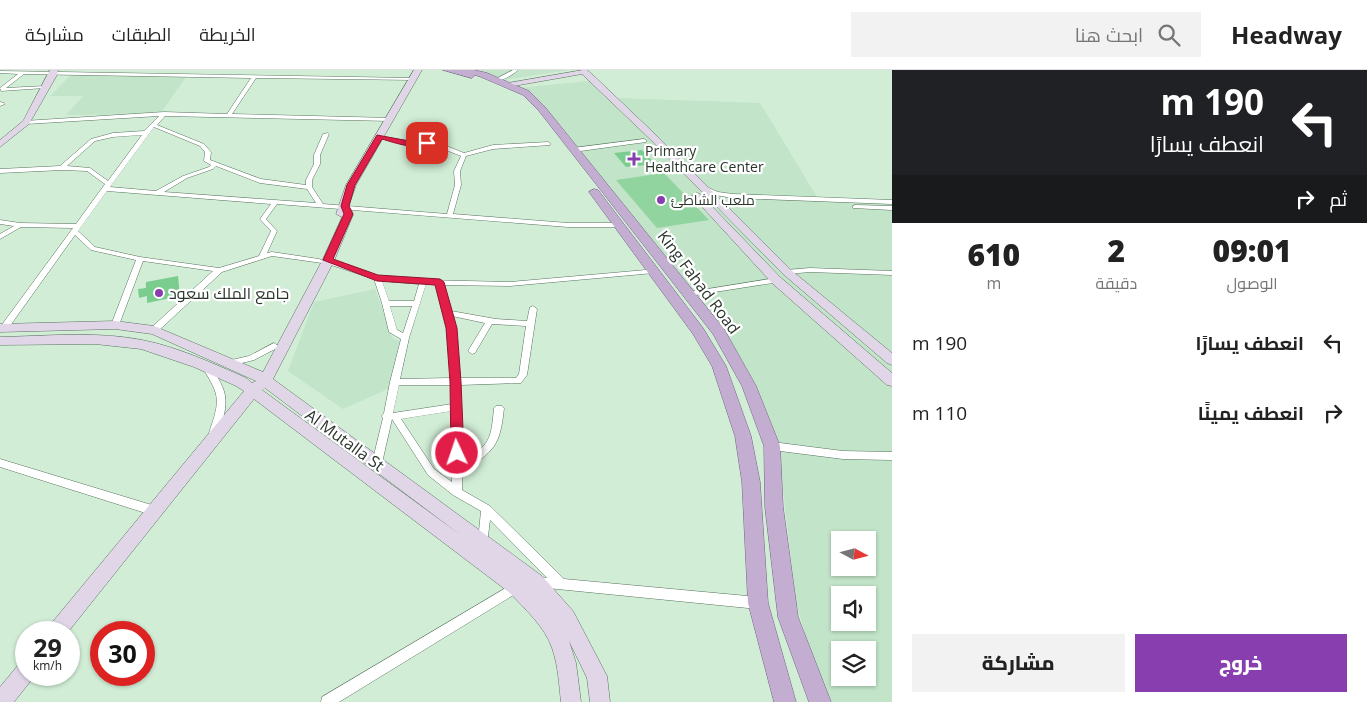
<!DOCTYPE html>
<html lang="ar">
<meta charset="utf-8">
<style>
:root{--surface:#fff;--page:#f2f2f2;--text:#222;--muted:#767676;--line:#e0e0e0;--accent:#883eaf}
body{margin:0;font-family:"Open Sans",Cairo,sans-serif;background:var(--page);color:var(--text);direction:rtl;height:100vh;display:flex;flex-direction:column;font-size:19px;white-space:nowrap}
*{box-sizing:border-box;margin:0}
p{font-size:16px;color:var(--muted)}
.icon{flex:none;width:28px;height:28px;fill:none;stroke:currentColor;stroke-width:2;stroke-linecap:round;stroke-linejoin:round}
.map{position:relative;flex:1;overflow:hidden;direction:ltr}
.drawer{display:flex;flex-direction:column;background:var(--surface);width:475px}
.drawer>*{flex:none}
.top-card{background:#202124;color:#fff;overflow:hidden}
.needle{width:32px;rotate:97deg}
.controls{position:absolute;left:831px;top:461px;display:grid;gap:10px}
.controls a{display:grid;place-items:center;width:45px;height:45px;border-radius:0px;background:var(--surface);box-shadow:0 1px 4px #0004;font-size:25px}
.speed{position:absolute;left:15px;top:551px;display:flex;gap:10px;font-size:25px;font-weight:700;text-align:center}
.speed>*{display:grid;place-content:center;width:65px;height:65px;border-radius:50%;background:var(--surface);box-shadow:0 1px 4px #0004;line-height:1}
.speed small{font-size:12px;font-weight:400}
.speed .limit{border:8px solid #d22;background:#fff;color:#111}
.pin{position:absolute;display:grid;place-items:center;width:42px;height:42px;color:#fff;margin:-21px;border-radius:10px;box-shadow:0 2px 8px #0006}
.me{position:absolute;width:55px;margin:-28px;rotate:357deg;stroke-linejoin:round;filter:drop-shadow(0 0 4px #0008)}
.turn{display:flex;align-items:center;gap:18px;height:105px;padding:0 20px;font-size:22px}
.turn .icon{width:65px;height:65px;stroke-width:2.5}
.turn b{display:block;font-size:35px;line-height:42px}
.then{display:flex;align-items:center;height:48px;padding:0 20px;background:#0003;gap:10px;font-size:19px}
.eta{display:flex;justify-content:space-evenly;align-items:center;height:85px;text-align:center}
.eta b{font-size:30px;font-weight:800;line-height:35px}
.primary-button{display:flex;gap:10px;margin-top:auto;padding:10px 20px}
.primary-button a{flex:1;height:58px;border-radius:0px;background:var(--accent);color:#fff;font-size:20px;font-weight:800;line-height:58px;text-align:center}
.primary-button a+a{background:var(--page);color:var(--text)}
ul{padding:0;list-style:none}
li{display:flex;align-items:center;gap:15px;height:70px;padding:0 20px}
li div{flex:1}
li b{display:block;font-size:19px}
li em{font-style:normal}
header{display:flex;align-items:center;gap:30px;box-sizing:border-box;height:70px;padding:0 25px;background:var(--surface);border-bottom:1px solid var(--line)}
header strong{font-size:24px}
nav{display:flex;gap:28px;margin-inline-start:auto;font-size:18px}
.search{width:350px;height:45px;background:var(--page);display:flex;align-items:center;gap:12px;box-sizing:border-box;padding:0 18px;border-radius:0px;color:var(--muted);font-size:19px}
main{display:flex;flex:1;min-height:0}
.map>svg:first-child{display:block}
</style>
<header>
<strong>Headway</strong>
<div class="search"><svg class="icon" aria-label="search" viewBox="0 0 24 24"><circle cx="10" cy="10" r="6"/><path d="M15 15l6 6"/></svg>ابحث هنا</div>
<nav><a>الخريطة</a><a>الطبقات</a><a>مشاركة</a></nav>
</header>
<main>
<section class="drawer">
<div class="top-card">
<div class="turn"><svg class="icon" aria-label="left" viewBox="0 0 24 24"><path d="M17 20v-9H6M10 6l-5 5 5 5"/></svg><div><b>190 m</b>انعطف يسارًا</div></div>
<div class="then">ثم<svg class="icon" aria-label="right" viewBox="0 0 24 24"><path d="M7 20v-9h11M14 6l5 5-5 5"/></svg></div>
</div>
<div class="eta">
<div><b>09:01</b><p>الوصول</p></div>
<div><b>2</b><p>دقيقة</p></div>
<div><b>610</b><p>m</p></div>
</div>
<ul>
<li><svg class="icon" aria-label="left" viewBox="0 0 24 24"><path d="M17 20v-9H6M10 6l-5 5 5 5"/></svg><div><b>انعطف يسارًا</b></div><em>190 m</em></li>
<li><svg class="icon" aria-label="right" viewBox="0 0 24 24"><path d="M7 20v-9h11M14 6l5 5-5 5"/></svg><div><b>انعطف يمينًا</b></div><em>110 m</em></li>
</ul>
<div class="primary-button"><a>خروج</a><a>مشاركة</a></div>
</section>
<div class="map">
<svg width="892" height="632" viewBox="0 0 892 632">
<rect width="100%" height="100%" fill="#d1edd6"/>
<g fill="#c2e4c8" fill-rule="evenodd">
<path d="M476,0H569L503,10Z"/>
<path d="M72,4H188L160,44L66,45L83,26H50Z"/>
<path d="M598,10L616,28L760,33L817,127L892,130V632H825L796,532L779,384L752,313L550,46L518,18ZM840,470H868V498H840ZM840,525H868V552H840ZM840,580H868V608H840Z"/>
<path d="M375,219L393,269L400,271L388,319L343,339L288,301L314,232Z"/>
</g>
<path fill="#92d4a0" d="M664,103L709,150L657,158L616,110Z"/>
<g fill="#7acd8e">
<path d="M642,80L655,94L626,97L614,83Z"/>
<path d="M178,206L180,226L147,233V226L139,228L138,219L146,218V212Z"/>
</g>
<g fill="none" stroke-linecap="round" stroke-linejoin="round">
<g stroke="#5a735f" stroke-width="1">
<g id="street">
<path d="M513,0H518C513,5 501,12 494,10Z"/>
<path d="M0,1L413,8H415V10L256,8L232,44L392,48V50L390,51L165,46L157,55L204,74L211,82L210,90L261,109L306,115V110L314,94V85L323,64L328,63L329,64L320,85V94L312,110V117L323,134L447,144L455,115L454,101L461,86L433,75H409L378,68V66L409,71H434L464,83L493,75L548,72L550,73V75L493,79L466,86L460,101L461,115L453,144L568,153H620L623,155L620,157H568L277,134L266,149L277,161L267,183L272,182L319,189L323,191L322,193L272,186L222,202L157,262L154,263L150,260L151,258L213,201L143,191L119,255L115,258L111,255L136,190L91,180L75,165L7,260H1L0,258L1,256L73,158L21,157L0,169V164L14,156L0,154V150L20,153L76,154L105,114L87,101L62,100L0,103V99L60,96L91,69L113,63L144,61L159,46L26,54L23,52L24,51L164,42L227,44L251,8L24,4L6,18L45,16L47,17L45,18L1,21L0,18L18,4L0,3ZM154,57L200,76L205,82L204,91L211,95L209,97L183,106L156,121L110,117ZM142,65L108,111L90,98L67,96L95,71L113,67ZM216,96L260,113L307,119L316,133L164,122L187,108L213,99ZM107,121L271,134L260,149L271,161L259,186L219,198L140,187L95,177L78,161Z"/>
<path d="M0,32L4,33L5,34L0,36Z"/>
<path d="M644,69L646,70V72L573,82L570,80L573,78Z"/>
<path d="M704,116L718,122L733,124L892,130V134L733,128L715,125L702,119V117Z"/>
<path d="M855,135L892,136V140L853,138V136Z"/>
<path d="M325,189H331L378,206L423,210L510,212L657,199V203H654L510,216L444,215L451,241L496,249L527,251L530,237L533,236L537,239L527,305L521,313L460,315L462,392C490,375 491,370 494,338L496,336H502L504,338C500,377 494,381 462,402V420L490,436L564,509L758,527L762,529L764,533L762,537L758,539L537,517L533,516L531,512L533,508L537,507L547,508L490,450L487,474L483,476L479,474L478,471L481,441L453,425L428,405L392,349L382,393L380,396L377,397L374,396L372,393L383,348L381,346L384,343L390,312L401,269L389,262L382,233L374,209L325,193ZM382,211L419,214L414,231H389ZM426,214L437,215L447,258L451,308L400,309L409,268ZM390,236H412L403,263L397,260ZM452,246L485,253L468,281L472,284L475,283L492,254L526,256L519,304L516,308H460L455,258ZM399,315H452V334L393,343ZM452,341V412L434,399L401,349Z"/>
<path d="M810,198L892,201V205L810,202L787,204L783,202L787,200Z"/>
<path d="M776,208L780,210L779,212L689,226L685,224L689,222Z"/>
<path d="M274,273L278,276L277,278L254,290L230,296L226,293L227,291L249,286Z"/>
<path d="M206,294L209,295C229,322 229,331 219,363L217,366H211L209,363C220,330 221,327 202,297Z"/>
<path d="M772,372L843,381L892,382V390L843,389L772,380L769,379L767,376L769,373Z"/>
<path d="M0,389L155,436L159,438L160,441L159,444L155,446L0,397Z"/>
<path d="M516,512L520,513L522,517L520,521L339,632H321L322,627Z"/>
</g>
</g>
<g stroke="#5a735f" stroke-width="1">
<g id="secondary">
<path d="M50,0H58L57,5L29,54L0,77V70L23,51Z"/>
<path d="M414,0H422L356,115L349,135L353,145L334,191L273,309L542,506L573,541L607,606L610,632H590L587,608L569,571L576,593L581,632H561C559,614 558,595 552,578C545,557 525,539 510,523L254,329L68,562H48L50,555L244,321L236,316L194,297L141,279L95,274L0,275V267C47,266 95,261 142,270C178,277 212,293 246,308L252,313L256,311L152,264L115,259L0,262V254L115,251L154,256L263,302L322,191L342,147L336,144L346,115ZM265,318L462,466L262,320Z"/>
<path d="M583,0H587L594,6L658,67L791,200L892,283V295L887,293L783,204L652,71L582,4L508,17L504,15L508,13Z"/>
<path d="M697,123L700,124L780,207L892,303V316L887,315L772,213L694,128L692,126Z"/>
<path d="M26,591V605H34L33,608L14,632H0V617L19,594Z"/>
</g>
</g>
<g stroke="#736183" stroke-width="1">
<g id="primary">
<path d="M443,0H474L487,3L529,21L545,37L724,259L756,316L780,376L783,437L798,547L831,632H809L778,547L765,437L764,376L742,316L713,264L539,41L523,25L481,7L475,5L472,8Z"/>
<path d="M594,119L598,120L703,258L726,296L751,366L760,412L768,533L796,632H774L748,533L742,412L735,366L712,296L693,264L589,122Z"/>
</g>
</g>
<use href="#street" fill="#fff" fill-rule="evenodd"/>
<use href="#secondary" fill="#e1d6e8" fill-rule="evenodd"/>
<use href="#primary" fill="#c3aed1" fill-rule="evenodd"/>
</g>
<path fill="#e11d48" stroke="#92132f" d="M377,65L409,71H427L430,73C418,81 395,73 382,69L355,115L349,136L353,144L333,189L378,205L440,209L444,212L457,258L461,312L464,383L462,387H453L451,383L450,312L446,258L435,215L377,211L323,190L344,144L341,136L347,115Z"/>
<g fill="#883eaf" stroke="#fff" stroke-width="2">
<path d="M631.5 81.5h5v5h5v5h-5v5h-5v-5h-5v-5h5z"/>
<circle cx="661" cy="130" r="5"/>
<circle cx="159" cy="223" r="5"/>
</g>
<g text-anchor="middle" stroke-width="4.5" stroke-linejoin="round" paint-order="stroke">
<g font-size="14" fill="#2a352c" stroke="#fff" text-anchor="start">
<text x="645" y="86">Primary<tspan x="645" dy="16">Healthcare Center</tspan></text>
<text x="671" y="135">ملعب الشاطئ</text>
</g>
<g font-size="16" fill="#2a352c" stroke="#fff">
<text transform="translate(699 212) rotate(53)" y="6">King Fahad Road</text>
<text transform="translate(345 370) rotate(36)" y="6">Al Mutalla St</text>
</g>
<g font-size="16" fill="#2a352c" stroke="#fff" text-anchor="start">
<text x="169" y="229">جامع الملك سعود</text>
</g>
</g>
</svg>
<div class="controls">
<a><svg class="needle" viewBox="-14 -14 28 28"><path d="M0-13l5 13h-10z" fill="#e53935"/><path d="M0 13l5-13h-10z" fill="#767676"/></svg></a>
<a><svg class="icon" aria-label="sound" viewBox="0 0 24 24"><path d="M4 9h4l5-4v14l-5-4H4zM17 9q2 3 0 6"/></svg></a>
<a><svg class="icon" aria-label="layers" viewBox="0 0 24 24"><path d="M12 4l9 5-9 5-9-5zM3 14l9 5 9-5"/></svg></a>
</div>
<div class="speed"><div>29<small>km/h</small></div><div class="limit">30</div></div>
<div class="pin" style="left:427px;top:73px;background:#d93025"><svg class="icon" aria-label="arrive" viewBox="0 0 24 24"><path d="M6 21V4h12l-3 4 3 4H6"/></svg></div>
<svg class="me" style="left:457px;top:383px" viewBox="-20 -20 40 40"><circle r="17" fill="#e11d48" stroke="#fff" stroke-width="3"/><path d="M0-11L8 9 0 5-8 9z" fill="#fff"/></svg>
</div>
</main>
